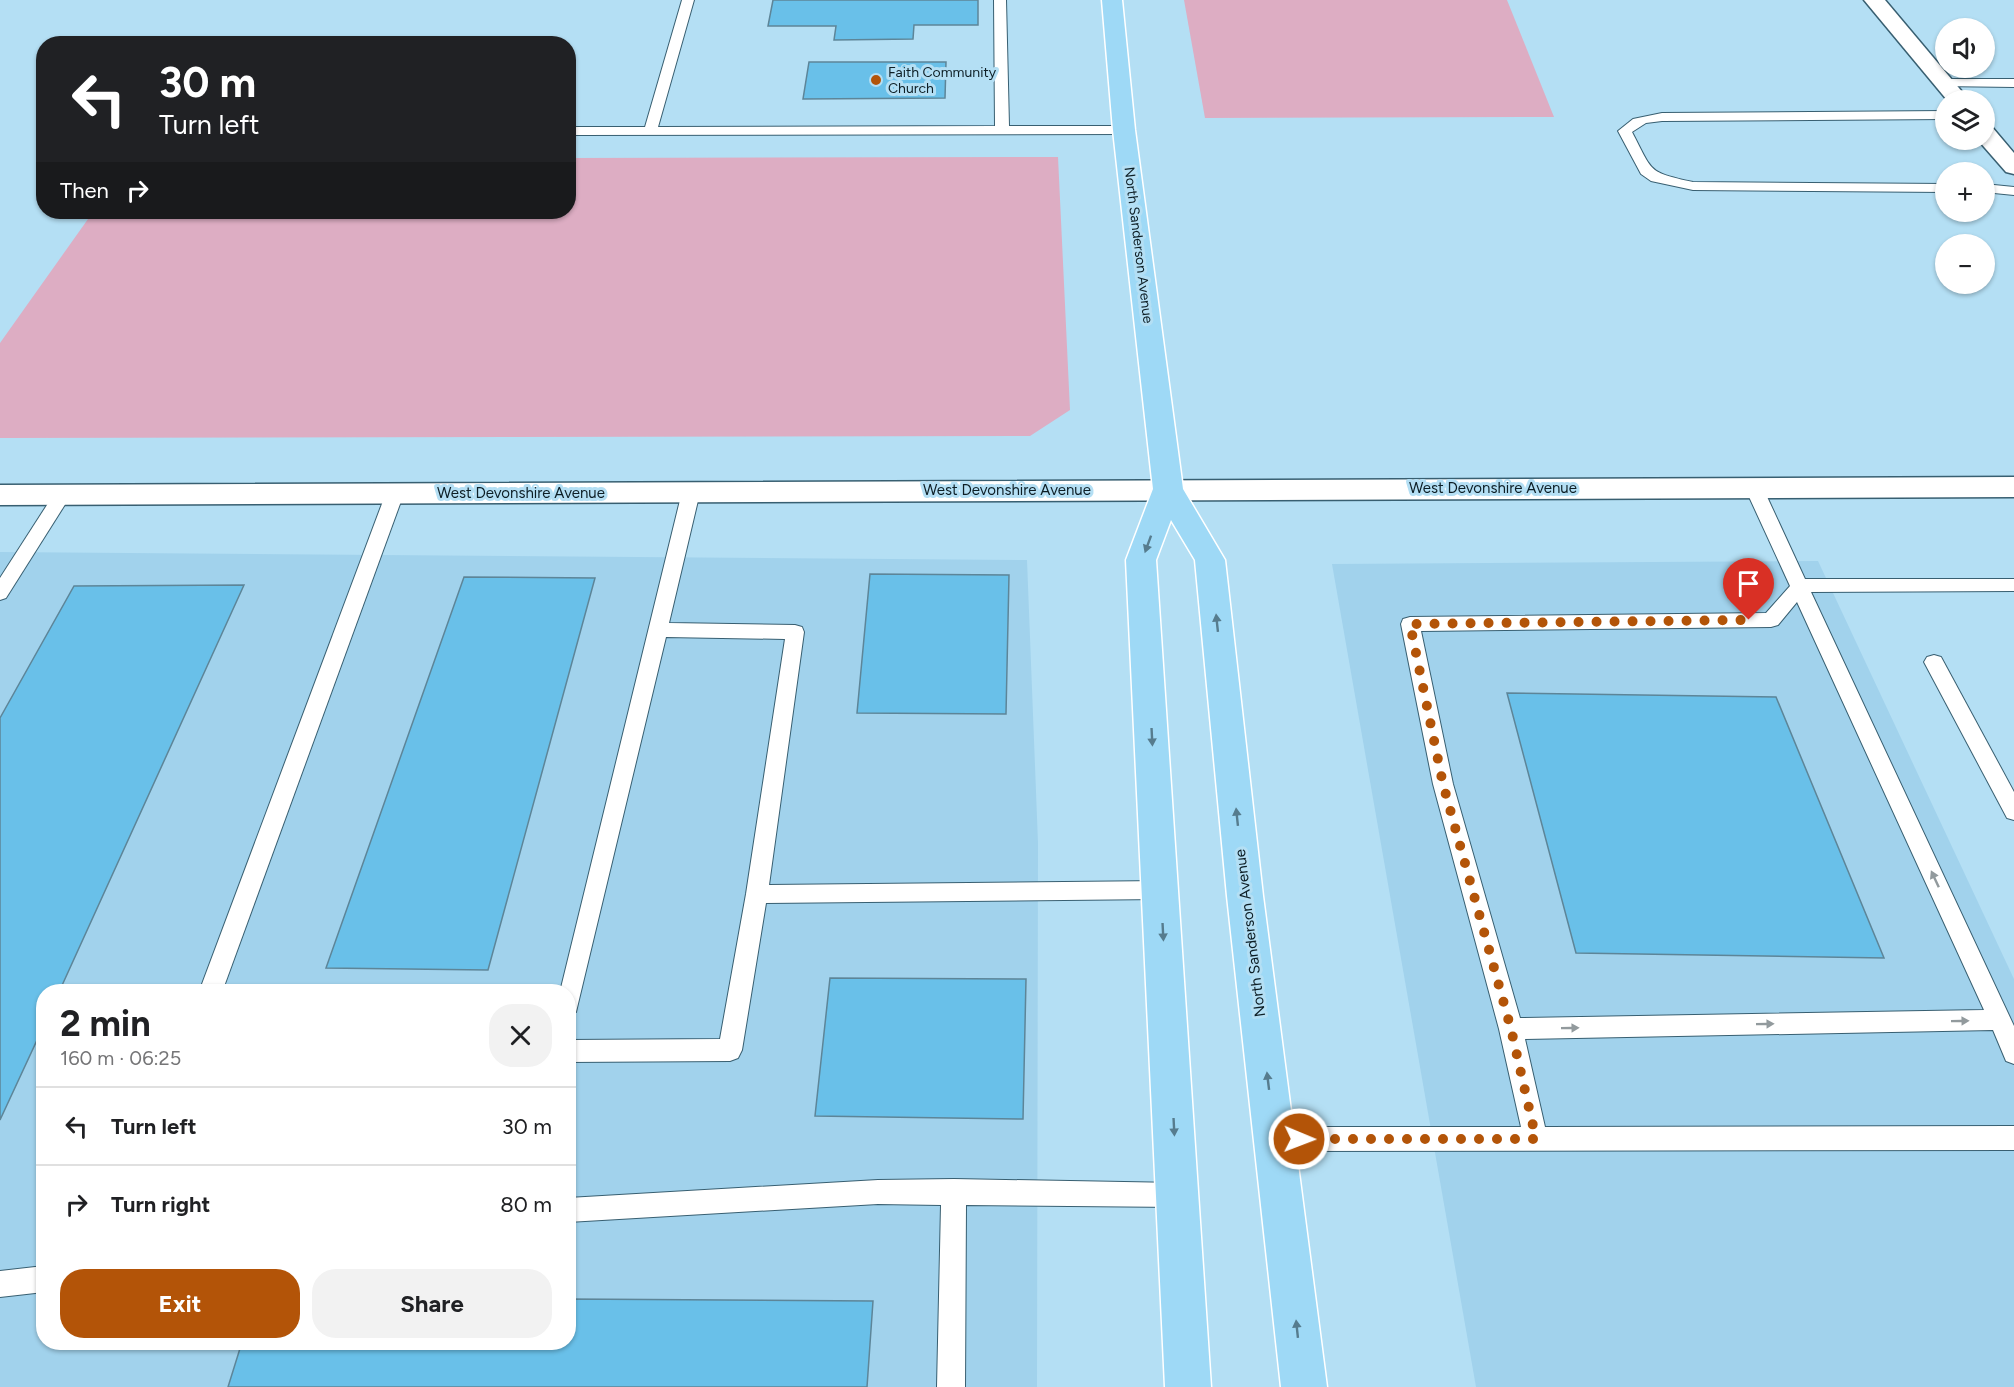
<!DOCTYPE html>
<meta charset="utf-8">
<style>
:root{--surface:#fff;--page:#f2f2f2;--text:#202124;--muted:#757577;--line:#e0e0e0;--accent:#b35408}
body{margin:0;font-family:Figtree,sans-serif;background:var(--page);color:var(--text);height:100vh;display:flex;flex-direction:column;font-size:22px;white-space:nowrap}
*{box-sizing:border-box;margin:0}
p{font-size:20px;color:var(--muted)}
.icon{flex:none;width:33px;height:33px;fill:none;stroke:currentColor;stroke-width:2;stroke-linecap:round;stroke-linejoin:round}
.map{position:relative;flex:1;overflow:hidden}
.side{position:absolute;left:36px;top:984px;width:540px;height:366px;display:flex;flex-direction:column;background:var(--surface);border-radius:24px;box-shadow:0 2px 4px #0004}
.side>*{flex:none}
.guide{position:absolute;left:36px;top:36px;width:540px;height:183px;border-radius:24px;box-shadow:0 2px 4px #0004;background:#202124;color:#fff;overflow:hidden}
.controls{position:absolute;left:1935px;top:18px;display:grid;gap:12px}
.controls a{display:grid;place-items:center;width:60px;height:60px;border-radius:50%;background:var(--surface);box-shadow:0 2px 4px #0004;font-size:30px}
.pin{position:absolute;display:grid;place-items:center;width:51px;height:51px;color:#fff;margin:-62px -26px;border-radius:50% 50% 50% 0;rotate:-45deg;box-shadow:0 0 6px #0007}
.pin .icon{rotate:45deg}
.me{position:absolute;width:66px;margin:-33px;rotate:91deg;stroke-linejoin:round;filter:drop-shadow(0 0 4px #0008)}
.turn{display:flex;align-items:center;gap:21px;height:126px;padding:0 24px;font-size:27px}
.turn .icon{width:78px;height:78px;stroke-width:2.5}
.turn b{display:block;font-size:42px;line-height:51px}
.then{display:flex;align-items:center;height:57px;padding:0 24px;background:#0003;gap:12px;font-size:22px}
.round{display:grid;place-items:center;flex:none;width:63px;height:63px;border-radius:24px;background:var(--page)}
.overview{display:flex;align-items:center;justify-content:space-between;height:102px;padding:0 24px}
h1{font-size:36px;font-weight:700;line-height:45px}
.cta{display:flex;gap:12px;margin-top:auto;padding:12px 24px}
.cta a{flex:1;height:69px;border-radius:24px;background:var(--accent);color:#fff;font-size:24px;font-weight:700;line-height:69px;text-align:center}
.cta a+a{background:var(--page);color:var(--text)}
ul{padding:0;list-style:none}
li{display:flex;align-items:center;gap:18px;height:78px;padding:0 24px;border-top:2px solid var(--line)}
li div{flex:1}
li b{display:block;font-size:22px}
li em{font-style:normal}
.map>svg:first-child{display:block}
</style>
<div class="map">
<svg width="2014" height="1387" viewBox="0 0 2014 1387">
<rect width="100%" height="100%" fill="#b4dff4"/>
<g fill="#a1d2ec" fill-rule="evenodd">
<path d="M0,552L1027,560L1038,843L1037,1387H0ZM44,992H568V1342H44Z"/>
<path d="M1818,561L2014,979V1387H1476L1332,564Z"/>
</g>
<g fill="#ddadc3">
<path d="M1184,0H1507L1554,117L1205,118Z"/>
<path d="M1058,157L1070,410L1030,436L0,438V343L93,212H568L569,158Z"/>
</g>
<g fill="#69c0e9" stroke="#5d8598" stroke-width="1.5">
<path d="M773,0H978V25H914L913,39L834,40L836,26H768Z"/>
<path d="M809,62H946L945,98L803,99Z"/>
<path d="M870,574L1009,575L1006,714L857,713Z"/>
<path d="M464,577L595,578L488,970L326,968Z"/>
<path d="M244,585L59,992H44V1025L0,1120V718L74,586Z"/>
<path d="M1507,693L1776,697L1884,958L1576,953Z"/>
<path d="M830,978L1026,979L1023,1119L815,1116Z"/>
<path d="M568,1299L873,1301L867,1387H228L242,1342H568Z"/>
</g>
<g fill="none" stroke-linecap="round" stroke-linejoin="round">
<g stroke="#385f71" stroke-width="2">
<g id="lane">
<path d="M682,0H694L658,127L995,126L994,0H1006L1009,126H1124L1131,130L1124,134L568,135V127H645Z"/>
<path d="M1944,79H2014V87L1940,86L1938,83Z"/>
<path d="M1946,111V119L1662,121L1646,123L1632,132C1653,172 1647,172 1693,182L1946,184V192L1693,190L1651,181L1641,174L1618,131L1633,119L1662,113Z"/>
<path d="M1984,184L2014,187V195L1984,192Z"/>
<path d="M1754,482L1760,484L1763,488L1805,579H2014V591L1811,592L2014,1026V1064L2006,1061L1993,1030L1525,1039L1545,1127L2014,1126V1150L1276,1151L1267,1147L1264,1139L1267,1131L1276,1127H1521L1499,1029L1433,784L1401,624L1403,619L1410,617L1766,613L1790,586L1745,488L1748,484ZM1797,602L1984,1010L1520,1018L1453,784L1421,631L1771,627L1778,625Z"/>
<path d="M691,486L697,488L700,492L669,623L795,625L802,627L804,632L769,885L1161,881L1169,884L1172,890L1169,896L1161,899L766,903L742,1050L738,1058L730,1061L568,1062V1040L720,1039L746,894L785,639L666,637L576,1012L568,1015V992H560L682,492L685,488Z"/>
<path d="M395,487L401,489L404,493L222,992H199L386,493L389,489Z"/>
<path d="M62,489L68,491L71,495L6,598L0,600V578L56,491Z"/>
<path d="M1934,655L1941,657L2014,792V820L2007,818L1924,662L1927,657Z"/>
<path d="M954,1179L1178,1183L1187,1186L1191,1195L1187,1204L1178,1207L966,1205L965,1387H937L941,1205L878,1204L568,1222V1198L878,1180Z"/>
<path d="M44,1266V1292L0,1297V1271Z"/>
</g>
</g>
<g stroke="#385f71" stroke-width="3">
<g id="street">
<path d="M1864,0H1885L1969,100H1947Z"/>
<path d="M1984,125L1992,127L2014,153V174L2006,172L1978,140H1984Z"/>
</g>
</g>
<g stroke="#385f71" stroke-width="3">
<path id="secondary" d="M2014,477V497L0,505V485Z"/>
</g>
<g stroke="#fff" stroke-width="3">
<path id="highway" d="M1102,0H1122L1135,130L1183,489L1225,560L1263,896L1327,1387H1281L1227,896L1195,560L1171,520L1156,560L1211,1387H1165L1126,560L1153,489L1113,130Z"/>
</g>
<use href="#lane" fill="#fff" fill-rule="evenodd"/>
<use href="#street" fill="#fff" fill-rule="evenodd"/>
<use href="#secondary" fill="#fff" fill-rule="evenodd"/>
<use href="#highway" fill="#9ed9f6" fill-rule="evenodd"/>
</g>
<defs><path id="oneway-solid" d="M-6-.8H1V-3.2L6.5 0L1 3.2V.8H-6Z" transform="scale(1.5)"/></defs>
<g fill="#567c8e">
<use href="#oneway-solid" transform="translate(1148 544) rotate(110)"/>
<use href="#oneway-solid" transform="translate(1217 623) rotate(-96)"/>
<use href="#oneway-solid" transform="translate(1152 737) rotate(87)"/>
<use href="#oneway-solid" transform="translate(1237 817) rotate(-96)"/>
<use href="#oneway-solid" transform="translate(1163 932) rotate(87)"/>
<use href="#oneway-solid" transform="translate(1268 1081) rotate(-97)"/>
<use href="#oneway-solid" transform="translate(1174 1127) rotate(87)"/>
<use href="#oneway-solid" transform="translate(1297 1329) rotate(-96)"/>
</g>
<g fill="#929a9d">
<use href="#oneway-solid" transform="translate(1935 879) rotate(-115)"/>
<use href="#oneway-solid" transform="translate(1960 1021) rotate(-1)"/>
<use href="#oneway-solid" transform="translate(1765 1024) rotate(-1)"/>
<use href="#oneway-solid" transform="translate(1570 1028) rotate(-1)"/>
</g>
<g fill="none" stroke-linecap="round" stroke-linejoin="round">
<path stroke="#b35408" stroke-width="10" stroke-dasharray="0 18" d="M1299,1139H1536L1511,1029L1443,784L1410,624L1749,620"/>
</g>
<circle fill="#b35408" stroke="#b4dff4" stroke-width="2" cx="876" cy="80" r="6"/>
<g text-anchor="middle" stroke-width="6" stroke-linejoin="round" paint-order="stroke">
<g font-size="14" fill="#0d1e25" stroke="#b4dff4" text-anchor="start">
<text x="888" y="77">Faith Community<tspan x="888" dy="16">Church</tspan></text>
</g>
<g font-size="14" fill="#0d1e25" stroke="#b4dff4">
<text transform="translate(1139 245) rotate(83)" y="5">North Sanderson Avenue</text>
</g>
<g font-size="15" fill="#0d1e25" stroke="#b4dff4">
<text x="1493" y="493">West Devonshire Avenue</text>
<text x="1007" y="495">West Devonshire Avenue</text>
<text x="521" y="498">West Devonshire Avenue</text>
<text transform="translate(1250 933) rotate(-97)" y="5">North Sanderson Avenue</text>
</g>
</g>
</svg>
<div class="controls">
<a><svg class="icon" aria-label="sound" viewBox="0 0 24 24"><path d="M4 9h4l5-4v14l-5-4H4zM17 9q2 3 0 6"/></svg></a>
<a><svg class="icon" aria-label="layers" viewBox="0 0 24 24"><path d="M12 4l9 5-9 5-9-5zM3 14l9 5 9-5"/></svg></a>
<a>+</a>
<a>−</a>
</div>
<div class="pin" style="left:1749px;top:620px;background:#d93025"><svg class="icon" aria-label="arrive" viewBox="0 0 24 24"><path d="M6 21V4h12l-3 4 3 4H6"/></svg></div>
<svg class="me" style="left:1299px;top:1139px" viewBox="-20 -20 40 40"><circle r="17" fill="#b35408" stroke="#fff" stroke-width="3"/><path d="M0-11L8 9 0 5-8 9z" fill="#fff"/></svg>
<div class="guide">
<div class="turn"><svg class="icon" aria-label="left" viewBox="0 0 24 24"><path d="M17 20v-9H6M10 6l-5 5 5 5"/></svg><div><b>30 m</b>Turn left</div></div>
<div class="then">Then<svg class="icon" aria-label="right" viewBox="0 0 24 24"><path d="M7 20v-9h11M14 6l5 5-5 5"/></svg></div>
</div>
<section class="side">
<div class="overview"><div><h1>2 min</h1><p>160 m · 06:25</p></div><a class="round"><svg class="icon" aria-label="close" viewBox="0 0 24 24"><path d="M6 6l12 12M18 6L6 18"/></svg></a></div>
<ul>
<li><svg class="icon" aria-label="left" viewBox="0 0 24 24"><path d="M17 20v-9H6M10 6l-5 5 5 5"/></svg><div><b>Turn left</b></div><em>30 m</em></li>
<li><svg class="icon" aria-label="right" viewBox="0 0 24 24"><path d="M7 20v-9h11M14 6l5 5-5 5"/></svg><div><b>Turn right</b></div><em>80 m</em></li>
</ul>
<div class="cta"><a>Exit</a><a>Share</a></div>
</section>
</div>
